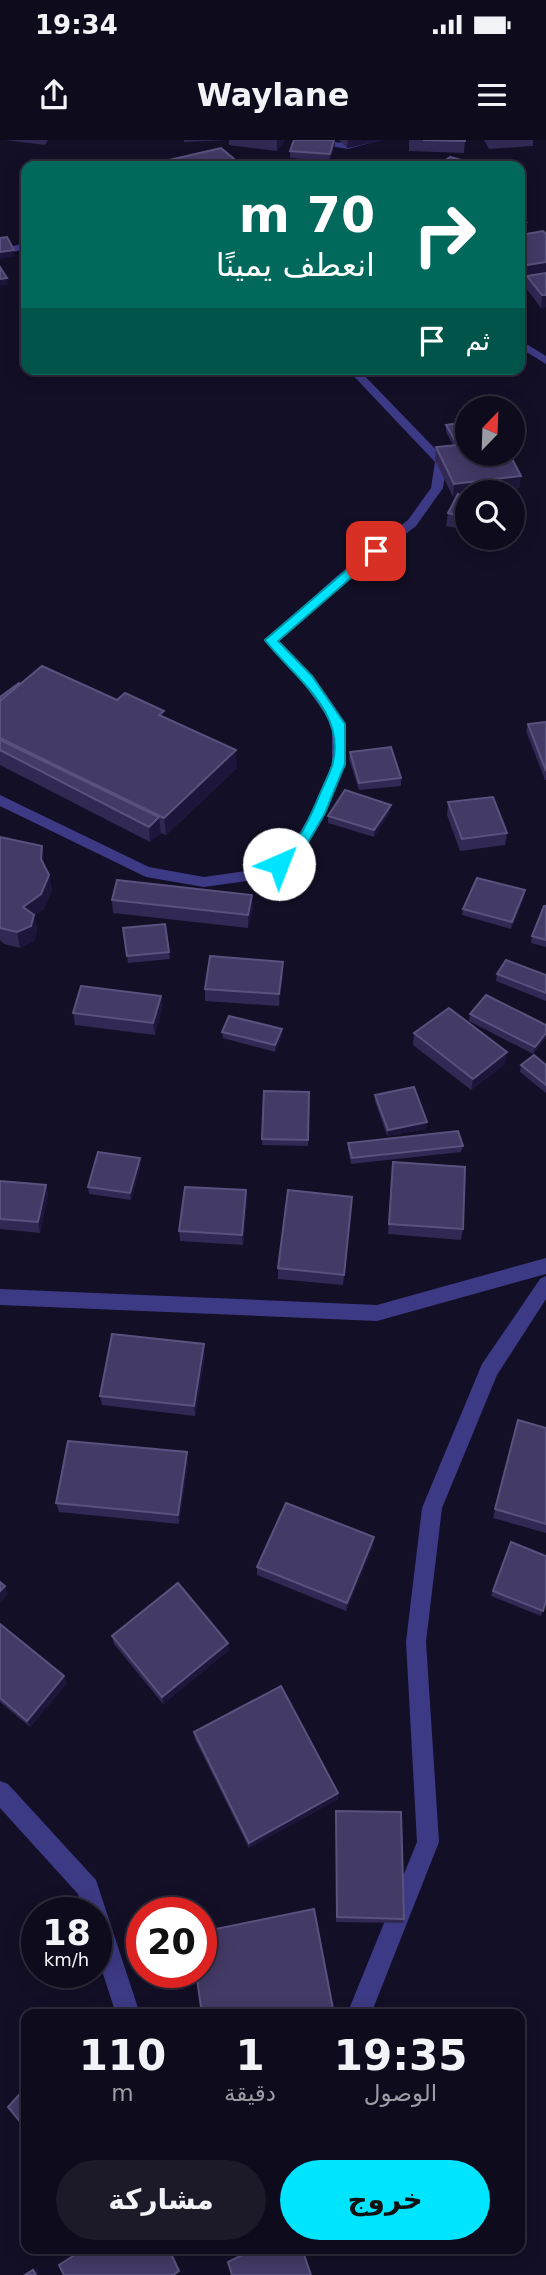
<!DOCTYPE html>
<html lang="ar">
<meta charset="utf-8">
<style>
:root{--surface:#0e0b1c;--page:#1c1929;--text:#f1f3f6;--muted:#9b9ba3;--line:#2e2b3b;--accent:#00e5ff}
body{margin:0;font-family:"DejaVu Sans","Noto Naskh Arabic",sans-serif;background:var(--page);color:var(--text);direction:rtl;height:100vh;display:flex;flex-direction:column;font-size:26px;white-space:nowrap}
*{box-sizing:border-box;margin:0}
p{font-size:23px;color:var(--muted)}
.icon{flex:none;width:38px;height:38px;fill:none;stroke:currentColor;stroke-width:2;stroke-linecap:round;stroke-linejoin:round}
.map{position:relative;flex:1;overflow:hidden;direction:ltr}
.panel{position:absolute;left:21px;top:1869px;width:504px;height:245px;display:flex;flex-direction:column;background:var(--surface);border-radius:14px;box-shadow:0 4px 18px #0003,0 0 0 2px var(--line);direction:rtl}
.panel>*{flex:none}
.hud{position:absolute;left:21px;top:21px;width:504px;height:214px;border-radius:14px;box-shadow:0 4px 18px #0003,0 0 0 2px var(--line);direction:rtl;background:#00695c;color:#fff;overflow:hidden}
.needle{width:46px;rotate:23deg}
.controls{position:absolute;left:455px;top:256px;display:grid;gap:14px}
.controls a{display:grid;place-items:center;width:70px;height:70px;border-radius:50%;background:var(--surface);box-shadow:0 4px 18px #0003,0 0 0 2px var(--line);font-size:35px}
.speed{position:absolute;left:21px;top:1757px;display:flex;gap:14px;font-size:35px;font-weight:700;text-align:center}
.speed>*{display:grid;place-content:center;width:91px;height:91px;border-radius:50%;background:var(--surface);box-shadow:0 4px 18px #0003,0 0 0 2px var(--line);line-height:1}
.speed small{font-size:18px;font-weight:400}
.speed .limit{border:10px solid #d22;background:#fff;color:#111}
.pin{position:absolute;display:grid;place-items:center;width:60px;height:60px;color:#fff;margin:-30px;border-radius:14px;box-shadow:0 4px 10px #0006}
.me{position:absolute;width:77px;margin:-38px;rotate:44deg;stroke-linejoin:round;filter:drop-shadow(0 0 5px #0008)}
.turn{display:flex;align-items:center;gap:24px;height:147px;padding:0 35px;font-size:32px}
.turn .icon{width:91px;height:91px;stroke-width:2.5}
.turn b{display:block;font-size:49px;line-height:60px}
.then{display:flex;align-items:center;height:66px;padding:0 35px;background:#0003;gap:14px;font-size:26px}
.eta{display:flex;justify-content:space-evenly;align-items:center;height:119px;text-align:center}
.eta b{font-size:42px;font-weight:700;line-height:49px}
.cta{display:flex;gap:14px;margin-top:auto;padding:14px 35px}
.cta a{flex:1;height:80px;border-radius:42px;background:var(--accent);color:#111;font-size:28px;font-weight:700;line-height:80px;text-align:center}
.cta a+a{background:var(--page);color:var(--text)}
.status{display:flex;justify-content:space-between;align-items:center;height:49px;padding:0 35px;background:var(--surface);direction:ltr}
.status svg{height:19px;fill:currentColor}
header{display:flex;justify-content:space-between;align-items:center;height:91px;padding:0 35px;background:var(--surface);font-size:32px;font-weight:700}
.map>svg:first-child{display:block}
</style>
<div class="status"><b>19:34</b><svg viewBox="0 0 49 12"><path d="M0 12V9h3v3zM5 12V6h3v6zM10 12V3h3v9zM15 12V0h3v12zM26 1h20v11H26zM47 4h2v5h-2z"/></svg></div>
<header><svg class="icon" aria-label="menu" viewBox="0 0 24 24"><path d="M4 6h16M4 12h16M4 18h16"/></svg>Waylane<svg class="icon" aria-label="share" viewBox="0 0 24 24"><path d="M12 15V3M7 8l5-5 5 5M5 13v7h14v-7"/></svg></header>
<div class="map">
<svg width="546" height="2135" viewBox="0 0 546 2135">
<rect width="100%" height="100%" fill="#130f26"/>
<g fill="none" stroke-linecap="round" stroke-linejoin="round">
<path fill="#3d3a85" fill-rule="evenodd" d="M347,229H358L447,321L443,348L416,386L345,442L279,501L313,536L346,584V624L325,673L299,719L269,738L204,747L146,737L0,666V655L149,727L204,737L260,729L289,711L311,673L332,624V584L303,542L264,501L337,436L408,380L431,348L435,322Z"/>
<g fill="#3d3a85" fill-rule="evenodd">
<path d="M293,0L348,3L381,0L348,9Z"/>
<path d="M26,103V109L0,115V109Z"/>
<path d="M520,200L546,216V224L520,208Z"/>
<path d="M546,1118V1134L377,1181L0,1165V1149L377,1165Z"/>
<path d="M546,1136V1159L497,1235L442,1368L426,1502L439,1702L371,1874H347L417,1702L406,1502L422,1368L482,1224L540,1139Z"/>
<path d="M0,1641L8,1644L96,1740L140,1874H116L96,1812V1773H83L78,1754L0,1668Z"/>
</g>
</g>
<g fill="#312854">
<path d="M5,0H48L45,5Z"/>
<path d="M184,0H228L184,2Z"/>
<path d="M229,0H285L277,11L229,5Z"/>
<path d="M339,0H383L347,8Z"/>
<path d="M409,0H465L464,13L409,11Z"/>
<path d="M484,0H533V6L489,9Z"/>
<path d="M335,5L329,21L290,18V11Z"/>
<path d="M543,91L546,167L541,168L526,148L527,137L520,138V95Z"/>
<path d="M446,285L521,336L519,348L493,352H467V355H465L467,356V390L446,386L448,373L456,356L453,357L435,320L436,307L453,305L446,292Z"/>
<path d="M0,557L117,560L165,578L237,628L166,695L161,693L150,702L0,625Z"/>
<path d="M546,582V640H545L526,591L528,584Z"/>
<path d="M350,612L401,638V646L359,650L349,619Z"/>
<path d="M448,662L507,693L505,705L460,711L447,675Z"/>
<path d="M390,672L374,697L328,683V676Z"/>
<path d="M0,697L42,706L44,725L49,735L52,751L44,769L34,776L37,790L34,801L20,808L4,804L0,800Z"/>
<path d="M525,750L524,757L511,789L462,775L463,769Z"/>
<path d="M112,760L253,767L248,788L113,773Z"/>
<path d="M546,766V807L531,803L532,796Z"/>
<path d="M165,784L170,819L128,823L123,788Z"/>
<path d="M283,834L279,866L205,861V849Z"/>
<path d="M497,834L546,835V861L496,841Z"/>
<path d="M161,856L162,868L155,895L75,885L73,873Z"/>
<path d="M470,874L546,885V898L533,914L469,881Z"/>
<path d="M222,892L282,895L275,912L223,898Z"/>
<path d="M414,893L505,924L471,950L413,905Z"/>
<path d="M521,925H546V953L520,932Z"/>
<path d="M264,951L309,952L308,1006L262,1005Z"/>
<path d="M375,955L427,982L426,989L387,996L375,961Z"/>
<path d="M348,1003L463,1006L461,1012L351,1024L348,1010Z"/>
<path d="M393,1022L463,1089L461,1100L388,1094Z"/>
<path d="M141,1024L131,1060L89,1054L88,1047Z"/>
<path d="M0,1041L46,1045L48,1056L40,1093L0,1089Z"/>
<path d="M246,1050L247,1061L243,1105L180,1101L179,1091Z"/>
<path d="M352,1057L343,1145L278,1139V1128Z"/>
<path d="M205,1214L195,1276L102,1265L100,1256Z"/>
<path d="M518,1280L546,1288V1393L493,1378Z"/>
<path d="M188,1321L179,1384L59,1372L56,1363Z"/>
<path d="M511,1402L546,1461L541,1476L491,1456Z"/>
<path d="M373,1406L346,1471L257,1435V1427Z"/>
<path d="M0,1484L67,1543L30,1587L0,1562Z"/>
<path d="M112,1496L229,1510L163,1564L114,1504Z"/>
<path d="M194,1592L338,1653V1659L249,1708L195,1599Z"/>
<path d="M336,1671L404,1779L403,1783L336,1782Z"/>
</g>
<g fill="#1d163a">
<path d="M277,0H285L277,11Z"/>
<path d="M334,0L335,5L329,21L330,14Z"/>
<path d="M348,0H383L347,8Z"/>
<path d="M526,82L525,94L520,95V83Z"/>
<path d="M14,110V117L0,119V112Z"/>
<path d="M546,122V134L520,138V126Z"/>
<path d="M7,138L8,145L0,146V139Z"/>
<path d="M542,155H546V167L541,168Z"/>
<path d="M521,336L519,348L493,352H467V355L453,357L454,344Z"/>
<path d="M522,366L520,379L513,394V386Z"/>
<path d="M236,610L237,628L166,695L164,678Z"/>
<path d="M391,665L390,672L374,697V690Z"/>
<path d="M159,677L161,693L150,702L149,687Z"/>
<path d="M42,706L44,721V734L41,719Z"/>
<path d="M49,735L52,751L44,769L34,776L37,790L34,801L20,808L17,792L23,767Z"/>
<path d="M525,750L524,757L511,789L512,782Z"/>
<path d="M252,755L253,767L248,788V775Z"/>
<path d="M283,822V834L279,866V854Z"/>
<path d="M161,856L162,868L155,895L153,883Z"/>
<path d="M282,889V895L275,912V905Z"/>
<path d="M546,893V898L533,914L535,907Z"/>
<path d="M507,912L505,924L471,950L473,939Z"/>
<path d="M427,982L426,989L387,996L388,990Z"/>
<path d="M140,1018L141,1024L131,1060L130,1053Z"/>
<path d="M46,1045L48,1056L40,1093L38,1082Z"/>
<path d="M246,1050L247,1061L243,1105L242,1095Z"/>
<path d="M204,1204L205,1214L195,1276L194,1266Z"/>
<path d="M187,1312L188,1321L179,1384L178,1375Z"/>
<path d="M374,1397L373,1406L346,1471L347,1463Z"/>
<path d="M5,1446L8,1454L0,1463V1451Z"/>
<path d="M228,1503L229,1510L163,1564L162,1557Z"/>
<path d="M64,1536L67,1543L30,1587L27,1581Z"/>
<path d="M338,1653V1659L249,1708V1703Z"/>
<path d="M169,2109H170L180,2131L174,2135H173Z"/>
<path d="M37,2129L39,2135H36L33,2130Z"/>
</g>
<g fill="#433a66" stroke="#5a527e" stroke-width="2">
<path d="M294,0H334L330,14L290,11Z"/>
<path d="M423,0H465V1Z"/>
<path d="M221,8L240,24L230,26H143Z"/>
<path d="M450,17L484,26H437Z"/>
<path d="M116,23L119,26H106Z"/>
<path d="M520,76L526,82L520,83Z"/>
<path d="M543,91L546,94V122L520,126V95Z"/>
<path d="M7,97L14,110L0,112V98Z"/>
<path d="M0,127L7,138L0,139Z"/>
<path d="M546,133V155H542L527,136Z"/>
<path d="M467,282V302L457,304L446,285Z"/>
<path d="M467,304V313H509L521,336L454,344L436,307Z"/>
<path d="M458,354L467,356V377L448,373Z"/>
<path d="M513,365L522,366L513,386Z"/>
<path d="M42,526L117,560L125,553L164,571L159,575L236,610L164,678L0,598V561Z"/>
<path d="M19,543L20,544L0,561V557Z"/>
<path d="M546,582V631L528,584Z"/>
<path d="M0,600L159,677L149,687L0,610Z"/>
<path d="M391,607L401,638L359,643L350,612Z"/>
<path d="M345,650L391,665L374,690L328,676Z"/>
<path d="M493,657L507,693L462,699L448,662Z"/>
<path d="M0,697L42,706L41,719L49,735L41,754L23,767L34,775L31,786L17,792L0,788Z"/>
<path d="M477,738L525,750L512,782L463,769Z"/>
<path d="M117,740L252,755L248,775L112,760Z"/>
<path d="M544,766H546V800L532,796Z"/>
<path d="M165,784L169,812L127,816L123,788Z"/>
<path d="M210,816L283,822L279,854L205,849Z"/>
<path d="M506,820L546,835V853L497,834Z"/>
<path d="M81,846L161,856L153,883L73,873Z"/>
<path d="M486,855L546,885V893L535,907L470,874Z"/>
<path d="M449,868L507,912L473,939L414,893Z"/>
<path d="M229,876L282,889L275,905L222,892Z"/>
<path d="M534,915L546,925V945L521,925Z"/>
<path d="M414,947L427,982L388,990L375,955Z"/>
<path d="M264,951L309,952L308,1000L262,999Z"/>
<path d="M458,991L463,1006L352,1018L348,1003Z"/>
<path d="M98,1012L140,1018L130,1053L88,1047Z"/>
<path d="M393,1022L465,1027L463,1089L389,1084Z"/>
<path d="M0,1041L46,1045L38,1082L0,1079Z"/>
<path d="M185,1047L246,1050L242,1095L179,1091Z"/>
<path d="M288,1050L352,1057L344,1135L278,1128Z"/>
<path d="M112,1194L204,1204L194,1266L100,1256Z"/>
<path d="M518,1280L546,1288V1384L495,1369Z"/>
<path d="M68,1301L187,1312L178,1375L56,1363Z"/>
<path d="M286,1363L374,1397L347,1463L257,1427Z"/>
<path d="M511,1402L546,1416V1461L543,1471L493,1451Z"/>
<path d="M0,1442L5,1446L0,1451Z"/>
<path d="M178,1443L228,1503L162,1557L112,1496Z"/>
<path d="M0,1484L64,1536L27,1581L0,1558Z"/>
<path d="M281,1546L338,1653L249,1703L194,1592Z"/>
<path d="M336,1671L401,1672L404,1779L337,1777Z"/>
<path d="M314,1769L334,1874H202L196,1832H201V1792Z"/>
<path d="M26,1947V1989L8,1967Z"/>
<path d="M84,2109H169L179,2131L173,2135H64L59,2125Z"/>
<path d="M254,2109H302L311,2135H232L228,2122Z"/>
<path d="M33,2130L36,2135H25Z"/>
</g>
<path fill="#00e5ff" stroke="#0095a6" stroke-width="2" d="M372,408L382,411L278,501L312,536L345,584V624L325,673L299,718L284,728H275V721C296,708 307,684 317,661C321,650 328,638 332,626C348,572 293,537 265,500Z"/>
</svg>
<div class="controls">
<a><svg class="needle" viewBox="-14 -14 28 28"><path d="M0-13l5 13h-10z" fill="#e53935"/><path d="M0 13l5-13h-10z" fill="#9b9ba3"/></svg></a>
<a><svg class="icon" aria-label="search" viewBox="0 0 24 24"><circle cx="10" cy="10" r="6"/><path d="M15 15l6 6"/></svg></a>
</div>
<div class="speed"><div>18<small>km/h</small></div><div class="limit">20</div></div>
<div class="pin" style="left:376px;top:411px;background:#d93025"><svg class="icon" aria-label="arrive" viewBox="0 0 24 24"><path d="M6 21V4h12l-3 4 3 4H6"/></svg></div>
<svg class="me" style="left:279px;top:724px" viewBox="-20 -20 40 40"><circle r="19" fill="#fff"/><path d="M0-13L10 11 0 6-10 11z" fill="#00e5ff"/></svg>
<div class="hud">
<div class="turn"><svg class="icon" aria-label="right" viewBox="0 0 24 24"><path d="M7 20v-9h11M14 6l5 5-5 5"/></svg><div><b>70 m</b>انعطف يمينًا</div></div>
<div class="then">ثم<svg class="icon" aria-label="arrive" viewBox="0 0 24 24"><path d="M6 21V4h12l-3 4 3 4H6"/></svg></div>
</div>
<section class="panel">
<div class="eta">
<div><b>19:35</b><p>الوصول</p></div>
<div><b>1</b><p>دقيقة</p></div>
<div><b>110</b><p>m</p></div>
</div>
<div class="cta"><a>خروج</a><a>مشاركة</a></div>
</section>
</div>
